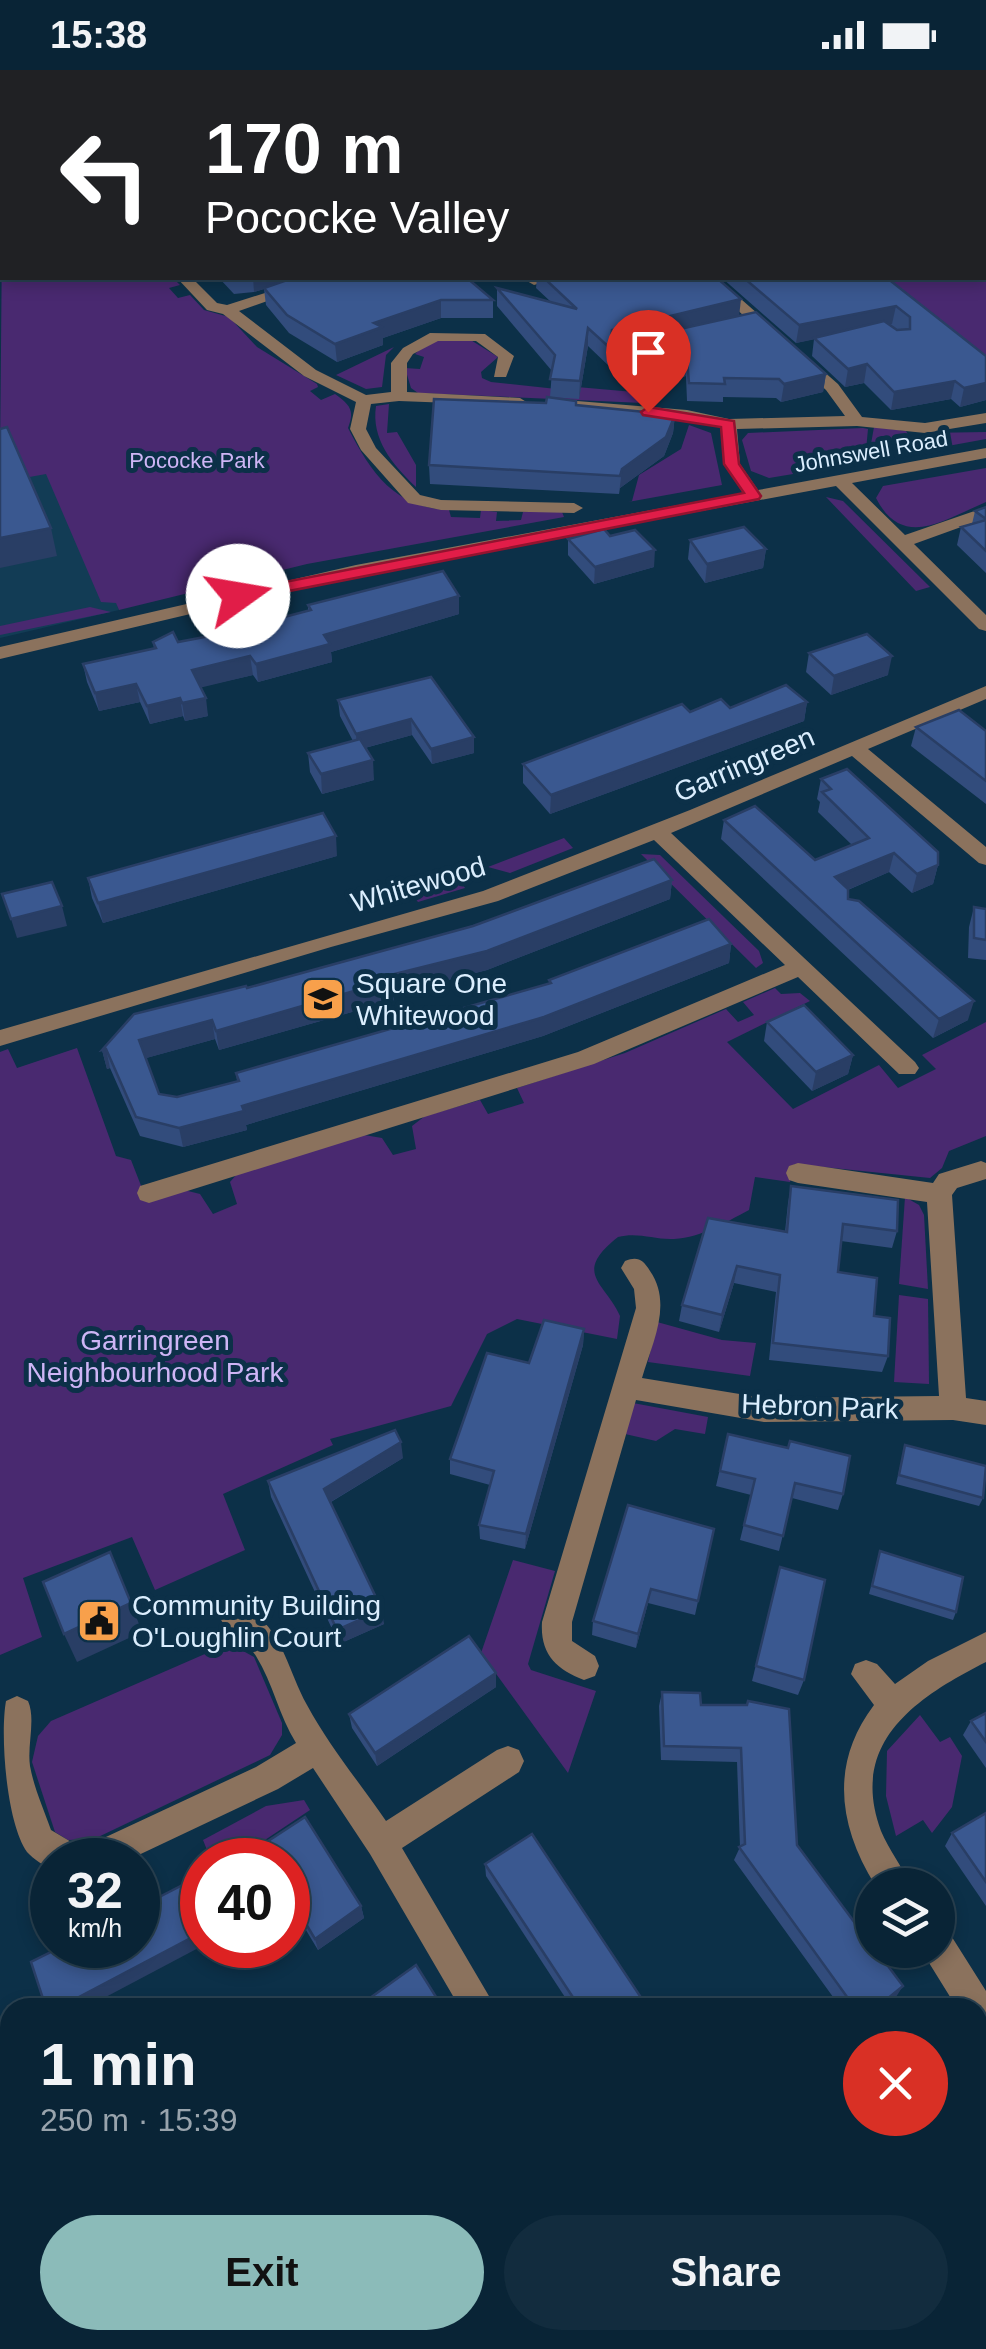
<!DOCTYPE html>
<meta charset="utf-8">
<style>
:root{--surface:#092436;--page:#122c3e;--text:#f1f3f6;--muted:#99a4ad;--line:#294151;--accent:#8bbbb9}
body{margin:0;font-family:Helvetica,sans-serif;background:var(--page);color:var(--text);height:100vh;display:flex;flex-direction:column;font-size:38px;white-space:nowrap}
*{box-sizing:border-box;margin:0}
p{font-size:32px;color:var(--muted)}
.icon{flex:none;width:55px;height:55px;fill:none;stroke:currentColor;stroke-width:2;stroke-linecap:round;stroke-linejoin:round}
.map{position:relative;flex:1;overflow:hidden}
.sheet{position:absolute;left:0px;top:1928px;width:988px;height:352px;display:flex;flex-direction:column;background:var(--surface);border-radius:30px 30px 0 0;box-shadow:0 5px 15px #0003,0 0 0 2px var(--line)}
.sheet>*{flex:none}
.banner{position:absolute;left:0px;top:0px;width:988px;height:210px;box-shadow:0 5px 15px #0003,0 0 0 2px var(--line);background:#202124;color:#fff;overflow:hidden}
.buttons{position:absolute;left:855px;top:1798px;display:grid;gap:20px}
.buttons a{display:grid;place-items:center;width:100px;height:100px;border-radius:50%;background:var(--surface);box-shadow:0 5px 15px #0003,0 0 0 2px var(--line);font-size:50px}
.speed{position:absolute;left:30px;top:1768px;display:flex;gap:20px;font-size:50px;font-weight:700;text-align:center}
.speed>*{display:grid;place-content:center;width:130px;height:130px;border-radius:50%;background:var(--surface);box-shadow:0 5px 15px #0003,0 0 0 2px var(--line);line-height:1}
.speed small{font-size:25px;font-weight:400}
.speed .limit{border:15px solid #d22;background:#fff;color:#111}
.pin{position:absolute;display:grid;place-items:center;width:85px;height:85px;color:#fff;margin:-102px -42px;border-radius:50% 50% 50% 0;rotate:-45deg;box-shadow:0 0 10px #0007}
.pin .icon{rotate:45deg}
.me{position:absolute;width:110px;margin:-55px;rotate:77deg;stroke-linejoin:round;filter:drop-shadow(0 0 8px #0008)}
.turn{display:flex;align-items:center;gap:35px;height:210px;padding:0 40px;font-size:45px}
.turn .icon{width:130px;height:130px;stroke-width:2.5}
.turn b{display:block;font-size:70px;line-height:85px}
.round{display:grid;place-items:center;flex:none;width:105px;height:105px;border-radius:52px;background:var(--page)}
.headline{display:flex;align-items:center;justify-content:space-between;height:170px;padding:0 40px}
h1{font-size:60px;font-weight:700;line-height:75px}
.primary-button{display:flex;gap:20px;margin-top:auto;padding:20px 40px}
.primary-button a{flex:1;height:115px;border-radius:60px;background:var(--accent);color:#111;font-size:40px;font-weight:700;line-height:115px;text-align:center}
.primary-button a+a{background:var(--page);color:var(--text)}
.status{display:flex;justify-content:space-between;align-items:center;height:70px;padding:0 50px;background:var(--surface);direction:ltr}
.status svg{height:28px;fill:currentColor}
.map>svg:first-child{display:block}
</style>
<div class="status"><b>15:38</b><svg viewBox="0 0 49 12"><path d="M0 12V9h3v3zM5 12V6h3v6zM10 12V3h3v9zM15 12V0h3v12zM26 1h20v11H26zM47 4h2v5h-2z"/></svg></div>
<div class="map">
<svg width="986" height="2279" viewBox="0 0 986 2279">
<rect width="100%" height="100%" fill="#0c3048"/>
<path fill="#123c55" d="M51,361L119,540L0,568V368Z"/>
<g fill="#492970">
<path d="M2,167V208H173L180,215L169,218L178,228L190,225L204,240L229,247L257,277L317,314L318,317L310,321L321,330L335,324C350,335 355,340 348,358C371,403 395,438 449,440L451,447L480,448L481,440L497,442L496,451L521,450L523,442H562L564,447L307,494L119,540L116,533L101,532L46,404L24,408L0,387Z"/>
<path d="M863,208H980L986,212V305Z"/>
<path d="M442,269H469L498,287L481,302L482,308L491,312L575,321L577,317L634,322L643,333L418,323L411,318L405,298L420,299L424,287L415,284L424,275Z"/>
<path d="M394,277L386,285L382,317L366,319L336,305Z"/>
<path d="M389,334L387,363L397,362L416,395V417C392,394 371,369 376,336Z"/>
<path d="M689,355L711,363L722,415L628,432L632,431L639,405L681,379Z"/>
<path d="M874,357L906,361L912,371L928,370L926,363L986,362V369L877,389L871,374Z"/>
<path d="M863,358L868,359L866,380L871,391L769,408L751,401L742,370L748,363Z"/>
<path d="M986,398V432C945,449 903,481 876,428L883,416Z"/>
<path d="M826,427L843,431L930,517L916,521Z"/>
<path d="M90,537L111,542L0,565V556Z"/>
<path d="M564,768L573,778L510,803L488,797Z"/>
<path d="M641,784L660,785L759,881L763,893L756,898Z"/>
<path d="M456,803L465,818L418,832L406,817Z"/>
<path d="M775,918L781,924L800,923L810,931L727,972L793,1039L879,995L898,1018L936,999L922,985L986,952V1066L949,1081L942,1098L930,1108L794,1094L790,1112L755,1107L749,1140C724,1153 703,1167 674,1169C654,1170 639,1162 618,1167C571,1204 606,1213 620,1246L617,1269L517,1249L487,1264L451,1336L330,1369L333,1375L223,1424L245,1480L155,1520L132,1467L23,1508L42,1567L0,1585V982L8,979L17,998L77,978L116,1086L131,1090L147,1131L184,1120L200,1124L213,1144L237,1134L230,1112L237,1104L364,1065L382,1068L393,1085L416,1079L412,1056L425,1046L480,1030L488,1044L524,1033L517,1018L625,983L726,939L738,952L754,945L743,932Z"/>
<path d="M905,1127L919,1135L924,1145L928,1219L899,1214Z"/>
<path d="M899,1225L928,1229L929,1314L894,1312Z"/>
<path d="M657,1252L722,1270L756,1273L750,1306L648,1292Z"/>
<path d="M633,1333L708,1347L705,1364L675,1359L656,1371L625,1364Z"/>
<path d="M513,1490L555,1501L528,1594L531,1600L596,1621L568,1703L481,1583Z"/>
<path d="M234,1576L254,1587L282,1653V1665L270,1685L94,1769L68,1770L55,1762L32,1692L38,1666L51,1651L221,1577Z"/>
<path d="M920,1645L940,1672L950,1667L962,1686L952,1737L932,1763L923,1750L896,1766L886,1726L887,1681Z"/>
<path d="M304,1730L310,1740L235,1790H211L203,1770L266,1736Z"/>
<path d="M986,1982V2097L978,2103V1984Z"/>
<path d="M986,2193V2279H863L876,2270H978V2199Z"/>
<path d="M294,2270H704L702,2279H299Z"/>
</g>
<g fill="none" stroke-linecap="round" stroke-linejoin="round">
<g fill="#8b725d" fill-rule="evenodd">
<path d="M322,0H337L338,2H324Z"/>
<rect x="0" y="155" width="2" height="10"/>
<path d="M177,208H192L217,233L227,235L312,208H332L239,241L316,300L366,325L391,322V293L403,278L430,263L485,264L514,286L506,307H494L498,287L476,271H438L413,284L407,293V322L520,328L528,333L526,336L399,331L371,334L366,359L376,378L420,425L441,430L574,433L583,438L574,443L441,440L408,433L361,380L350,359L356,332L304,306L223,244L207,240Z"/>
<path d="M531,208H557L534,215L527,211Z"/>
<path d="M702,208H717L838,314L862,347L925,353L986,343V353L925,363L857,356L737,359L740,394L758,420L986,378V388L852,413L905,465L986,437V448L914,474L986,545V561L979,559L836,416L356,505L0,589V577L356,495L743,423L724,394L721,357L687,350L565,340L557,335L565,330L687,340L729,349L845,346L826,320Z"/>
<path d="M986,616V629L868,679L986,777V795L979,793L852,686L671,763L915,992L919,998L915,1004H899L798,907L594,994L149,1133L140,1130L137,1123L140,1116L578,982L785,895L654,770L498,831L331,877L0,976V960L483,821L690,740Z"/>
<path d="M981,1091L986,1093V1109L957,1118L952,1125L966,1328L986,1331V1355L953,1350L764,1352L636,1330L572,1552V1571L595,1586L599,1596L595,1606L584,1610C556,1599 540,1584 542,1552L636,1238L634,1219L621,1198L625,1191C638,1186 643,1190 650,1201C673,1234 652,1273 642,1308L764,1328L939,1326L927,1132L798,1113L789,1110L786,1103L789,1096L798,1093L933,1113L939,1104Z"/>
<path d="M234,1532C282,1551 285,1595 307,1635C329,1676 360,1713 386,1751L497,1680L508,1676L519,1680L524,1691L519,1702L402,1778L496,1938H460L370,1784L313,1698L278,1719L128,1790H52V1800C45,1796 33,1789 27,1782C6,1752 0,1664 6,1631L17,1626L28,1631C36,1649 27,1675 30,1696C34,1718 44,1740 51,1760L78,1776L93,1773L256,1697L296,1673C279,1646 273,1613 256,1586C246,1570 226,1562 219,1546L224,1536Z"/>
<path d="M986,1562V1592C917,1627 848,1672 881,1761C889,1780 902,1796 910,1815H875C838,1755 830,1693 874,1635L851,1604L855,1594L866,1590L877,1594L895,1614L928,1591Z"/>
<path d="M938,1859L950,1864L986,1921V1951L978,1955V1938H957L926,1888L923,1880H938Z"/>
<path d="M986,2140V2179L978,2182V2143Z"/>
<path d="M241,2270H279L283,2279H245Z"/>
<path d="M803,2270H850L846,2279H799Z"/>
</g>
<g fill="#eab78a" fill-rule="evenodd">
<path d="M729,0H744L745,2H731Z"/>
<rect x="985" y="183" width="1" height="8"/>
</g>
</g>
<g fill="#324c7c">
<path d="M219,208H467L493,230V248H441L383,268V275L337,292L289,263L266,235L264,219L254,222L234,224Z"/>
<path d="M537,208H717L739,246L826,304L823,322L781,332L776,328L723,327V332L687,331L686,306L633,319L588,276L579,329L550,327L552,301L497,236V218L551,232L536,218Z"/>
<path d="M722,208H887L986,286V330L960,337L951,329L891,340L864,313L845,317L812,286L814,269L796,273Z"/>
<path d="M576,335L675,345L673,363L664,386L620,418L619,424L430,414L429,395Z"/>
<path d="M986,437V503L957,475L961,457L972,454L975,441Z"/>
<path d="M610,466L654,497L594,514L568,485V469Z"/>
<path d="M690,470L766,479L763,498L705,513L688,489Z"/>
<path d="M459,526V544L331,582L332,592L258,612L253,605L200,617L208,646L185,651L183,646L150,654L140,632L99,641L87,612L83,594L154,579L153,572H178L215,565L308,541V535Z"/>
<path d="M809,583L888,605L831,625L806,602Z"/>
<path d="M431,607L474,683L432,694L412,665L365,678L374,710L322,724L310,702L308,683L353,671L340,646L338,630Z"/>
<path d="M807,632L804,651L550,744L523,713V694L690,642Z"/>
<path d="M916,657L986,661V734L911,676Z"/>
<path d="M821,709L938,795L933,814L912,823L889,802L848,820V829L968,950L933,968L721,769L724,750L815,790L852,775L818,742L820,732L817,729Z"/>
<path d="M337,786L103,853L92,828L88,808Z"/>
<path d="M672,810L670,829L487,900L393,924L394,930L219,980L215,969L146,988L159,1024L177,1027L237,1011L236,1003L549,914V910L731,874L729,893L543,966L246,1055L247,1060L183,1077L140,1066L110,998L107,999L102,980L247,918Z"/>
<path d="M974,837L986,839V890L968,888L969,857Z"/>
<path d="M767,952L853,985L848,1004L812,1021L764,971Z"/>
<path d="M791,1116L897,1161L892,1178L841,1171L838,1202L874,1246L888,1286L882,1302L769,1290L776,1222L734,1213L719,1262L679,1251L682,1235L785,1162L788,1133Z"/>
<path d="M584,1259L583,1275L525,1479L480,1469L479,1455L490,1415L450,1404V1389L529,1293Z"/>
<path d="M728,1364L843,1424L838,1440L792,1428L779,1481L740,1470L751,1425L716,1416Z"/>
<path d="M905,1375L983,1428L979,1436L896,1414Z"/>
<path d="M403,1388L331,1432L384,1554L339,1574L271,1427L268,1411Z"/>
<path d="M714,1459L695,1545L648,1533L636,1578L592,1565L593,1551Z"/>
<path d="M880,1481L956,1542L953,1550L869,1524Z"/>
<path d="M780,1497L804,1610L798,1625L752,1611Z"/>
<path d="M496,1603V1617L377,1696L352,1658L349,1644Z"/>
<path d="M662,1622L701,1635H747L797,1775L896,1927L882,1938H841L734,1790L740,1777L737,1692L661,1690L659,1636Z"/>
<path d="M986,1643V1698L963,1665L971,1651Z"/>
<path d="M986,1743V1836L945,1776L952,1763Z"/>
<path d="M305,1747L361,1836L364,1848L318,1880L289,1832L288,1833V1790H250L261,1783L259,1777Z"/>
<path d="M485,1794L648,1938H572L486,1806Z"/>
</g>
<g fill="#293e65">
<path d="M556,0H589L579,2H546Z"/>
<path d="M253,208H301L254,222Z"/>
<path d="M741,229L739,247L611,279L612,260Z"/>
<path d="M441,230V248L383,268V275L337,292L335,274L374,253Z"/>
<path d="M896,236L892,254L796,273L799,255Z"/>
<path d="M588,258V276L579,329L580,311Z"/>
<path d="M687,288L686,306L633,319L634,300Z"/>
<path d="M867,294L864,313L845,317L848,299Z"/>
<path d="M826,304L823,322L781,332L784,314Z"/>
<path d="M955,311L951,329L891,340L894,322Z"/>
<path d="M986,313V330L960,337L964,318Z"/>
<path d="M675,345L673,363L664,386L620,418L619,424L622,399Z"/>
<path d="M51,458L57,486L0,498V468Z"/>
<path d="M766,479L763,498L705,513L707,494Z"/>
<path d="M655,480L654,497L594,514L595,497Z"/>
<path d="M459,526V544L331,582L332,592L258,612L256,594L324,565Z"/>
<path d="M250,586L253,605L195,619L192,600Z"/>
<path d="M892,586L888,605L831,625L834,606Z"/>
<path d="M136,614L140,632L99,641L95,623Z"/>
<path d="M180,628L183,646L150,654L147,636Z"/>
<path d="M206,628L208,646L185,651L182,633Z"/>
<path d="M807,632L804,651L550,744L551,725Z"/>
<path d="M411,649L412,665L357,680L356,664Z"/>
<path d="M474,667V683L432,694L431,679Z"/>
<path d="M373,690L374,710L322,724L321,704Z"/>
<path d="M336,766L337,786L103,853L98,833Z"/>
<path d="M894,783L889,802L831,827L835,807Z"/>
<path d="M938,795L933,814L912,823L917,804Z"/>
<path d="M672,810L670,829L487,900L393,924L394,930L219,980L216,961L390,905Z"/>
<path d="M62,836L67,856L17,868L11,849Z"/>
<path d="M731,874L729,893L543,966L246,1055L247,1060L183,1077L179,1058Z"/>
<path d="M974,931L968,950L933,968L939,949Z"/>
<path d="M212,950L215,969L143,989L139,970Z"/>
<path d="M106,979L110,998L107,999L102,980Z"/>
<path d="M853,985L848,1004L812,1021L816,1002Z"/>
<path d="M737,1196L734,1213L719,1262L722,1245Z"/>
<path d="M584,1259L583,1275L525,1479L526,1464Z"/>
<path d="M401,1372L403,1388L327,1434L324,1419Z"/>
<path d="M651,1519L648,1533L636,1578L638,1564Z"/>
<path d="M131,1533L142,1562L77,1592L64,1564Z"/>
<path d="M382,1540L384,1554L339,1574L337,1560Z"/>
<path d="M496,1603V1617L377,1696L375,1683Z"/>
<path d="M361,1836L364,1848L318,1880L315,1869Z"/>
<path d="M202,1862V1875H204L85,1938H58Z"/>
<path d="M903,1916L896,1927L882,1938H876Z"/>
<path d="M10,2090V2097L0,2103V2096Z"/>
</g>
<g fill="#3a5890" stroke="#293e65" stroke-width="2.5">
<path d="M0,0H315L318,2H2V19H0Z"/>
<path d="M392,0H556L546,2H382Z"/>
<rect x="0" y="32" width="2" height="110"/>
<path d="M293,208H467L493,230H441L374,253L382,257L335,274L287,245L264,218Z"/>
<path d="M544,208H717L741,229L612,260L611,267L622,272L756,242L826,304L784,314L779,309L724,308L725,314L689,313L687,288L634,300L588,258L580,311L550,309L555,285L497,218L577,239Z"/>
<path d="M744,208H887L986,286V313L964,318L955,311L894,322L867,294L848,299L814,268L884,251L897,260L910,259V247L896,236L799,255Z"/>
<path d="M547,327L576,331V335L675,345L666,367L622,399L620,406L429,395L434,329L546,333Z"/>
<path d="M7,357L51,458L0,468V359Z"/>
<path d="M986,437V449L975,441Z"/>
<path d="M986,450V481L961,457Z"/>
<path d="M744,457L766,479L707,494L690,470Z"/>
<path d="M604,459L610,466L635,460L655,480L595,497L568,469Z"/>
<path d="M443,501L459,526L324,565L330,574L256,594L250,586L192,600L206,628L182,633L180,628L147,636L136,614L95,623L83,594L156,578L153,572L173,562L178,572L215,565L311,540L308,535Z"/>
<path d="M867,564L892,586L834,606L809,583Z"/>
<path d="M431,607L474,667L431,679L411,649L356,664L338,630Z"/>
<path d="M786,615L807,632L551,725L523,694L682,634L690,642L721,629L730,638Z"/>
<path d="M959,640L986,661V711L916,657Z"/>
<path d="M360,669L373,690L321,704L308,683Z"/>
<path d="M847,699L938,782V795L917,804L894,783L835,807L848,819V829L859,831L974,931L939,949L724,750L755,736L815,790L869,768L822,722L831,719L821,709Z"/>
<path d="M323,743L336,766L98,833L88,808Z"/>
<path d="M654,789L672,810L487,881L390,905L392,910L216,961L212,950L139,970L159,1024L177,1027L239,1011L236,1003L551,913L549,910L709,849L731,874L544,947L242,1036L244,1041L179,1058L136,1047L106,979L102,980L134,944L246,916L247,918L473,856Z"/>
<path d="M52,812L62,836L11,849L2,824Z"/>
<path d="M974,837L986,839V870L974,868Z"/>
<path d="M804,935L853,985L816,1002L767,952Z"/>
<path d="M791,1116L898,1130L897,1161L843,1154L838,1202L877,1208L874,1246L890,1248L888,1286L773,1273L780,1205L737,1196L722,1245L682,1235L708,1148L787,1162Z"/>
<path d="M544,1250L584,1259L526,1464L479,1455L494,1401L450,1389L487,1283L529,1293Z"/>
<path d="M395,1360L401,1372L324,1419L382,1540L337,1560L268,1411Z"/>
<path d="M728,1364L788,1378L790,1371L850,1386L843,1424L795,1413L783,1466L744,1455L755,1409L720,1401Z"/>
<path d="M905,1375L986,1396L983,1428L899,1405Z"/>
<path d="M628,1435L714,1459L698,1531L651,1519L638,1564L593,1551Z"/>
<path d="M880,1481L963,1507L956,1542L872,1516Z"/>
<path d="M110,1482L131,1533L64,1564L43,1512Z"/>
<path d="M780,1497L825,1510L804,1610L756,1596Z"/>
<path d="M469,1566L496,1603L375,1683L349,1644Z"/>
<path d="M662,1622L700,1623L701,1635H747L748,1631L789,1639L797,1775L872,1876V1880H876L903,1916L876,1938H855L739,1777L745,1774L741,1678L664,1676Z"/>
<path d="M986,1643V1672L971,1651Z"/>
<path d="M986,1743V1812L952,1763Z"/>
<path d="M305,1747L361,1836L315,1869L288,1824V1790H250L262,1782L259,1777Z"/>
<path d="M532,1764L648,1938H580L485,1794Z"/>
<path d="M202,1805V1862L58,1938H46L31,1892L65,1875H138V1838Z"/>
<path d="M416,1895L443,1938H356Z"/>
<path d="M10,2057V2090L0,2096V2063Z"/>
</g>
<path fill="#e11d48" stroke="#92132f" stroke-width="2.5" d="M648,337L734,351L739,394L761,426L759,429L238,531L230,526L238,521L744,423L724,394L721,357L643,345L641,342Z"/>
<defs>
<g id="school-square" transform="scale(2.25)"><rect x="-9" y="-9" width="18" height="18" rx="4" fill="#f8a04b" stroke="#0c3048"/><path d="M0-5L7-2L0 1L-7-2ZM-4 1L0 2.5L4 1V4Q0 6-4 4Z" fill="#111"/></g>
<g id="civic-square" transform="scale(2.25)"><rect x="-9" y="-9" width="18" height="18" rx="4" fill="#f8a04b" stroke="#0c3048"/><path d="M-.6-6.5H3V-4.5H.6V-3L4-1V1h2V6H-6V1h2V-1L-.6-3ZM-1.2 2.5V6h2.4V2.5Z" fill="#111"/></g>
</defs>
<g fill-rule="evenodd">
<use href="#school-square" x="323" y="929"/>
<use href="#civic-square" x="99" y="1551"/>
</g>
<g text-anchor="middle" stroke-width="10" stroke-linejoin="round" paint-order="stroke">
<g font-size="22" fill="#dbeefe" stroke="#0c3048">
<text transform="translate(871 381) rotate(-10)" y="8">Johnswell Road</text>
</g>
<g font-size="22" fill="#ceb5f5" stroke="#0c3048">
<text x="197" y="398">Pococke Park</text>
</g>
<g font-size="28" fill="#dbeefe" stroke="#0c3048">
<text transform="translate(744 694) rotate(-23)" y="10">Garringreen</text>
<text transform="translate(418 814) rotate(-16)" y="10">Whitewood</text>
<text transform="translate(820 1336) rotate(2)" y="10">Hebron Park</text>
</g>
<g font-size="28" fill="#dbeefe" stroke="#0c3048" text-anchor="start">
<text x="356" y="923">Square One<tspan x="356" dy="32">Whitewood</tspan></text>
<text x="132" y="1545">Community Building<tspan x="132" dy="32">O'Loughlin Court</tspan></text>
</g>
<g font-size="28" fill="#ceb5f5" stroke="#0c3048">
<text x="155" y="1280">Garringreen<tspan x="155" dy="32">Neighbourhood Park</tspan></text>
</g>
</g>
</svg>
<div class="buttons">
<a><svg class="icon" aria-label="layers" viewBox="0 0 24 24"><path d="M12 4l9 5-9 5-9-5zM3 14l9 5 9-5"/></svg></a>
</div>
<div class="speed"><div>32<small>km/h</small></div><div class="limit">40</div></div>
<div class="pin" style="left:648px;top:342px;background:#d93025"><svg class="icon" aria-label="arrive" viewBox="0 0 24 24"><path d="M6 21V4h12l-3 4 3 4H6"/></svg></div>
<svg class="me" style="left:238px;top:526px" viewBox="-20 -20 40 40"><circle r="19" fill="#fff"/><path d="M0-13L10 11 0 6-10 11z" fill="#e11d48"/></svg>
<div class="banner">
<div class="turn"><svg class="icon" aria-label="left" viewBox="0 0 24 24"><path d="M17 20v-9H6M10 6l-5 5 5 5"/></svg><div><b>170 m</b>Pococke Valley</div></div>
</div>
<section class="sheet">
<div class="headline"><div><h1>1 min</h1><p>250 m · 15:39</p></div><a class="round" style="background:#d93025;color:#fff"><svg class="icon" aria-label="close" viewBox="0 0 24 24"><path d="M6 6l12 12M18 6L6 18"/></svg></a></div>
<div class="primary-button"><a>Exit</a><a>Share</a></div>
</section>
</div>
